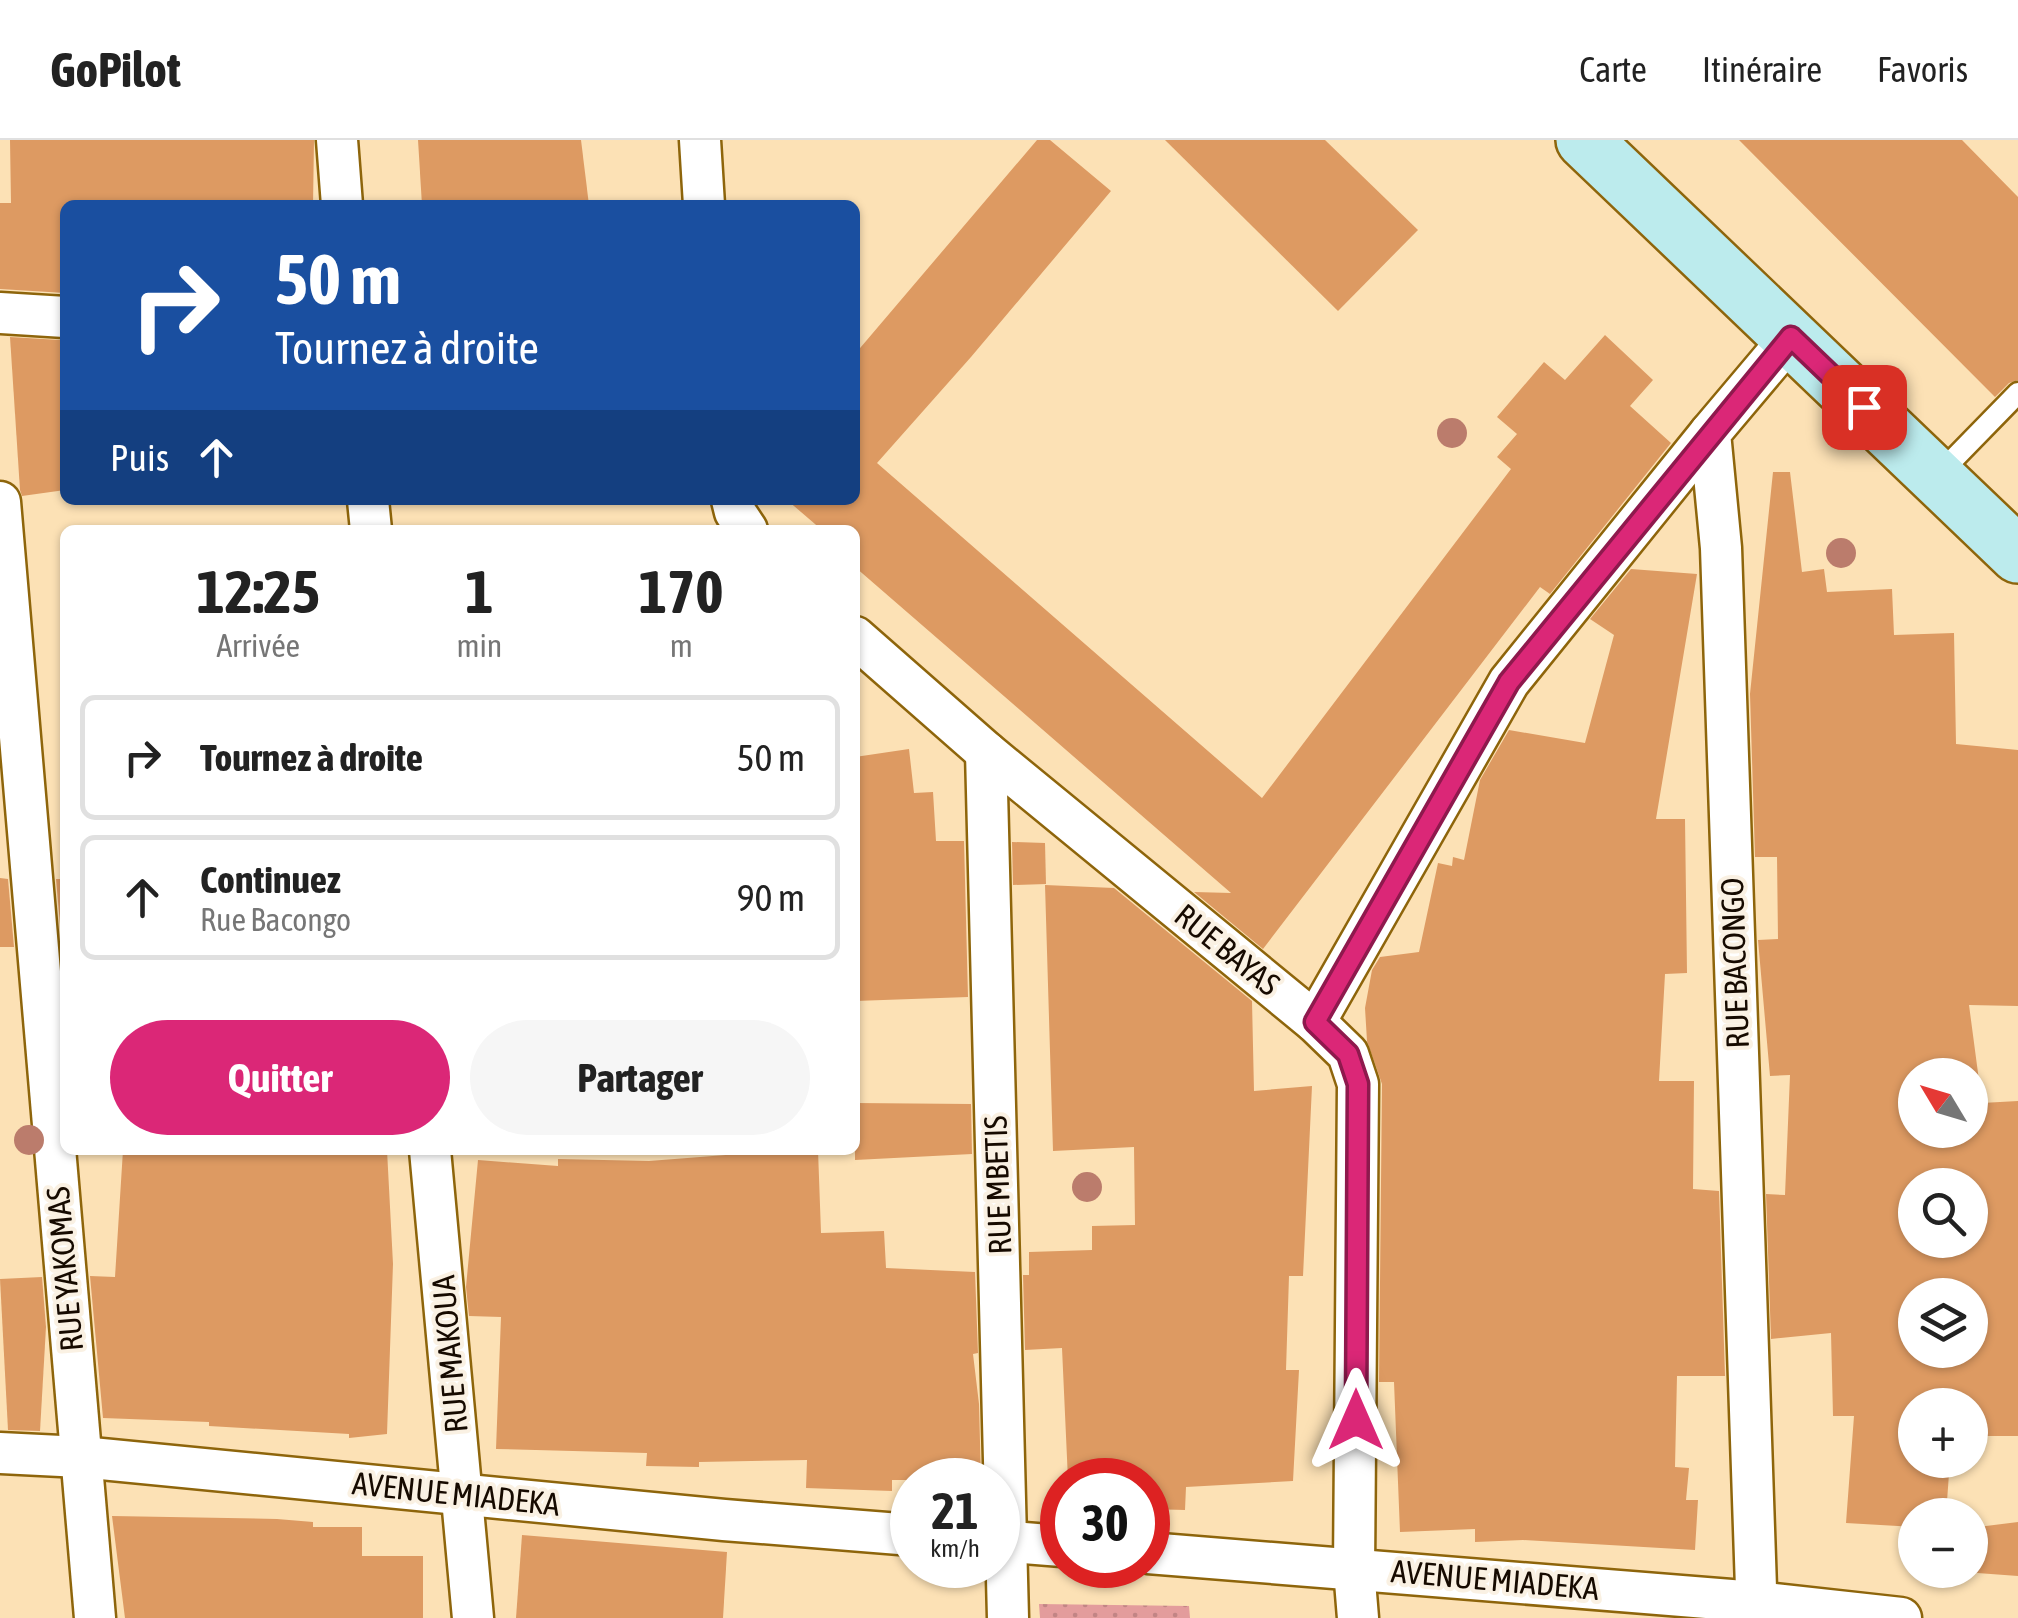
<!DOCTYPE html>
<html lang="fr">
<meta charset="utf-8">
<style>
:root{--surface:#fff;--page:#f6f6f6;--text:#222;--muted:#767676;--line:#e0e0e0;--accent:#db2777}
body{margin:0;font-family:"Asap Condensed",sans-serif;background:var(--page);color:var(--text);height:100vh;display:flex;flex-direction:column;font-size:38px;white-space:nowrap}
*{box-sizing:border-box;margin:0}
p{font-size:32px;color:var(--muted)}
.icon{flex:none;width:55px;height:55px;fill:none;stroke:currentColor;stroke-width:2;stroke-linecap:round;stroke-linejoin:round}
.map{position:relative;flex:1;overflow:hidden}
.details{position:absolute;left:60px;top:385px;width:800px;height:630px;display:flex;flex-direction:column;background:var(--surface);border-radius:15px;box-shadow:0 2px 8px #0004}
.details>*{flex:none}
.banner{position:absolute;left:60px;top:60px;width:800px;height:305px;border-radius:15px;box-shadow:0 2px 8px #0004;background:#1a4fa0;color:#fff;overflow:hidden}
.needle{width:65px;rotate:308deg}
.controls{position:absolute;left:1898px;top:918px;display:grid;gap:20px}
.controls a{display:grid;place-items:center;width:90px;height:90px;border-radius:50%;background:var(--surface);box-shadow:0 2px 8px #0004;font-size:50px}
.speed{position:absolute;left:890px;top:1318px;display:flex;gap:20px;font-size:50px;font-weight:700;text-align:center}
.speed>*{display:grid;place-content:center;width:130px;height:130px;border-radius:50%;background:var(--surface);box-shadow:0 2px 8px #0004;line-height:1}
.speed small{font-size:25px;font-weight:400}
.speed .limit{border:15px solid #d22;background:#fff;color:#111}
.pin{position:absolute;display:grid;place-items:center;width:85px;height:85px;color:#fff;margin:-42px;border-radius:20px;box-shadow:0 5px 15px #0006}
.me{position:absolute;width:110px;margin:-55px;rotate:0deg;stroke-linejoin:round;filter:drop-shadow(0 0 8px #0008)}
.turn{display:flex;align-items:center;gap:35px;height:210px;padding:0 50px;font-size:45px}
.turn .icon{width:130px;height:130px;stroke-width:2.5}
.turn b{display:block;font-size:70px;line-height:85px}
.then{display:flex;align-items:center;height:95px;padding:0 50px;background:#0003;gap:20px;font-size:38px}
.eta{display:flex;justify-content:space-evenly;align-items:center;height:170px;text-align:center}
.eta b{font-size:60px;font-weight:700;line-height:70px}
.button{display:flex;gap:20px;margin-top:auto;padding:20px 50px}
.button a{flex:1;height:115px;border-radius:60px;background:var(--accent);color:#fff;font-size:40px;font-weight:700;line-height:115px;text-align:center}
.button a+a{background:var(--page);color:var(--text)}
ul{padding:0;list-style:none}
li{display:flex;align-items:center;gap:30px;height:125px;margin:0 20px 15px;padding:0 30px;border:5px solid var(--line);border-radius:15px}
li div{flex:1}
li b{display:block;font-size:38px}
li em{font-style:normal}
header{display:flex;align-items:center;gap:60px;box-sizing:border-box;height:140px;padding:0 50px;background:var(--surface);border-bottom:2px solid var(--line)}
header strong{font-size:48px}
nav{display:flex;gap:55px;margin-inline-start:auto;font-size:35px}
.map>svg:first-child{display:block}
</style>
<header>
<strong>GoPilot</strong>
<nav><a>Carte</a><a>Itinéraire</a><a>Favoris</a></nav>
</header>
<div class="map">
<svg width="2018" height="1478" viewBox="0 0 2018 1478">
<defs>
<pattern id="grass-dots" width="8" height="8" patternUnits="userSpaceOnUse" patternTransform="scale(2.5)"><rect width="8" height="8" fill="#e39c9c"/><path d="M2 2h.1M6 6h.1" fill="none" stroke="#c28585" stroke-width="1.8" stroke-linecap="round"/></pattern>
</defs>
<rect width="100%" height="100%" fill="#fce1b5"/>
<path fill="url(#grass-dots)" d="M1039,1464L1189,1466L1190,1478H1040Z"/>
<g fill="#dd9a62" fill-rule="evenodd">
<path d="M10,0H314L313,65H65V153L0,149V63H11Z"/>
<path d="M418,0H581L589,65H422Z"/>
<path d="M1037,0H1050L1111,51L971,217L877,323L1262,658L1511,329L1497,317L1517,294L1497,277L1544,222L1565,240L1605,195L1653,240L1630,266L1671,303L1550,454L1540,447L1263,809L1194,752L1231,753L855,427V390H822L787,360H855V214Z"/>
<path d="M1165,0H1325L1418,90L1338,171Z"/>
<path d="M1739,0H1962L2018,57V240L2009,243L1995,257Z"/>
<path d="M10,197L60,200L65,269V350L22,356L20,350Z"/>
<path d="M1773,332H1790L1802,432L1824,429L1827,452L1892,449L1894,495L1954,493L1956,604L2018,610V866L1969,865L1982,963L2018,961V1296H1970V1265H1915V1320H1950L1946,1375H1915V1387L1846,1383L1854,1276H1833L1831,1193L1771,1199L1766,1054L1785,1055L1790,935L1770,936L1758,800L1778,799L1777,717H1755L1750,554ZM1915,935H1970V990H1915ZM1915,1045H1970V1100H1915ZM1915,1155H1970V1210H1915Z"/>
<path d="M1631,429L1697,434L1656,679H1685L1687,833L1665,834L1659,941H1694L1693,1049L1719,1051L1725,1236H1677L1675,1327L1689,1328L1686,1360H1698L1695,1410L1523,1400L1475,1402V1389L1400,1392L1394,1242H1379L1382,944L1367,901L1365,868L1372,830L1380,817L1419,812L1438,723L1452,726L1453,717L1464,720L1480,640L1509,590L1585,603L1614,495L1590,479Z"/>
<path d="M909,609L914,653L933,652L936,701H964L968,857L855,861V617Z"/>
<path d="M1012,702L1045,703L1046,744L1013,745Z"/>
<path d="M0,738L8,739L14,807H0Z"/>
<path d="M56,739H65V807H62Z"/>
<path d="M1045,745L1114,748L1252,861L1254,951L1312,946L1303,1136H1289L1286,1230H1299L1293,1341L1186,1347L1185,1370L1148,1369V1340H1068L1062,1208L1025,1210L1023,1135H1029V1112L1092,1110V1086L1135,1085L1134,1007L1053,1011Z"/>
<path d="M855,963L971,964L972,1014L855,1020Z"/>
<path d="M123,1010H387L393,1124L387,1294L349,1298V1294L209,1286V1282L103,1278L90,1136L115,1137Z"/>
<path d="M790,1010H818L821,1093L884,1091L886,1128L975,1132L978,1213L973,1214L979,1264L981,1340H892V1351L806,1348L807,1320L699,1322V1327L646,1326L647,1313L496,1309L501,1177L469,1176L466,1147L478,1020L558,1026V1019L649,1021Z"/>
<path d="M42,1137L46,1187L40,1291L8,1290L0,1139Z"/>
<path d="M112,1376L277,1379L313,1382V1387H362V1416H423V1478H125Z"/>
<path d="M2018,1382V1436L1950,1431L1970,1430V1388Z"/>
<path d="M522,1395L727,1412L723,1478H516Z"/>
</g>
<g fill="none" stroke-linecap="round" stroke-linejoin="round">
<g stroke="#8e650b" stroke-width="25">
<path id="lane" d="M1938,335L2018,253"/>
</g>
<g stroke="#8e650b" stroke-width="45">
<g id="street">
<path d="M337,0L342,65"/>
<path d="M700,0L704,65"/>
<path d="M0,173L65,177"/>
<path d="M368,360L371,390"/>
<path d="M732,360L735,372L747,390"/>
<path d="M0,362L95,1478"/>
<path d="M855,497L986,612L1315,882L1348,914L1358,944L1354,1429L1358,1478"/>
<path d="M986,612L1008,1478"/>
<path d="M1315,882L1509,542L1710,293"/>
<path d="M430,1010L473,1478"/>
<path d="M0,1313L81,1317L724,1380L912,1395"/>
<path d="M998,1401L1062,1406"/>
<path d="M1148,1413L1756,1462L1901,1478"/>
<path d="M1757,1478L1721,408L1710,293L1791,197"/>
</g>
</g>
<g stroke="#8e650b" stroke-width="60">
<path id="secondary" d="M1584,0L2018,415"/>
</g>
<use href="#lane" stroke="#fff" stroke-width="20"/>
<use href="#street" stroke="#fff" stroke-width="40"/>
<use href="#secondary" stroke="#bcebed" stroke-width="55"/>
</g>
<g fill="#bb7c6c">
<circle cx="1452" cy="293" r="15"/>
<circle cx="1841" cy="413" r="15"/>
<circle cx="29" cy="1000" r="15"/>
<circle cx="1087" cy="1047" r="15"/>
</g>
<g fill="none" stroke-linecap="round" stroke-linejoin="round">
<g stroke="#8e194d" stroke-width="25">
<path id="route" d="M1356,1280L1358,944L1348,914L1315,882L1509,542L1791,197L1864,267"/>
</g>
<use href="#route" stroke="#db2777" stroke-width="18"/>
</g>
<g text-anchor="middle" stroke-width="8" stroke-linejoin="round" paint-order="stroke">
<g font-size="32" fill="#160a00" stroke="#faf1e3">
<text transform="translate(1227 810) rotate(39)" y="11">RUE BAYAS</text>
<text transform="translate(1735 823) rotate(-92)" y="11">RUE BACONGO</text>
<text transform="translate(998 1045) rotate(-92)" y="11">RUE MBETIS</text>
<text transform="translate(65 1129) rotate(-95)" y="11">RUE YAKOMAS</text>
<text transform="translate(450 1214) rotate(-95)" y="11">RUE MAKOUA</text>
<text transform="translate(456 1354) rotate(6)" y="11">AVENUE MIADEKA</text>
<text transform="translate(1495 1440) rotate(5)" y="11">AVENUE MIADEKA</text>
</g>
</g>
</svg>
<div class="controls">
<a><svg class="needle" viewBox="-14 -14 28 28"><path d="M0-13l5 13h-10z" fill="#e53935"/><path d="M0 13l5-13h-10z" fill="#767676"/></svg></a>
<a><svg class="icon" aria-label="search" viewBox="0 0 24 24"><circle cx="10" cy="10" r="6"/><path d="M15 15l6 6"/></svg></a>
<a><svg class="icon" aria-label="layers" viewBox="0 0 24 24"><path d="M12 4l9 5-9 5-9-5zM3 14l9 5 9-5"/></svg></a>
<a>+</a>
<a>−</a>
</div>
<div class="speed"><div>21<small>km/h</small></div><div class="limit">30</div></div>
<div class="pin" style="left:1864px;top:267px;background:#d93025"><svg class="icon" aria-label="arrive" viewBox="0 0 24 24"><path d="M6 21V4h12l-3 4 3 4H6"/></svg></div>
<svg class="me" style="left:1356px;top:1280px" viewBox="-20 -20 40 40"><path d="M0-17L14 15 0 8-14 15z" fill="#db2777" stroke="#fff" stroke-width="4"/></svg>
<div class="banner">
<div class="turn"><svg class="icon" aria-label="right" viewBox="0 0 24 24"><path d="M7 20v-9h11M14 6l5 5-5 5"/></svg><div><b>50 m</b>Tournez à droite</div></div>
<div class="then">Puis<svg class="icon" aria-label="ahead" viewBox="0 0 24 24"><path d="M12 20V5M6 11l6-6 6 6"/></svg></div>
</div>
<section class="details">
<div class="eta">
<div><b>12:25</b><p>Arrivée</p></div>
<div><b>1</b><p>min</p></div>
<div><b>170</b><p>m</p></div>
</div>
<ul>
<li><svg class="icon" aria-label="right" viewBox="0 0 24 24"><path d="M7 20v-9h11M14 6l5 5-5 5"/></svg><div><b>Tournez à droite</b></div><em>50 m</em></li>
<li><svg class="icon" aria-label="ahead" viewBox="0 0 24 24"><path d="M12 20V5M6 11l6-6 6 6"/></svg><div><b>Continuez</b><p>Rue Bacongo</p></div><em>90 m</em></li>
</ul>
<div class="button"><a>Quitter</a><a>Partager</a></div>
</section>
</div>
